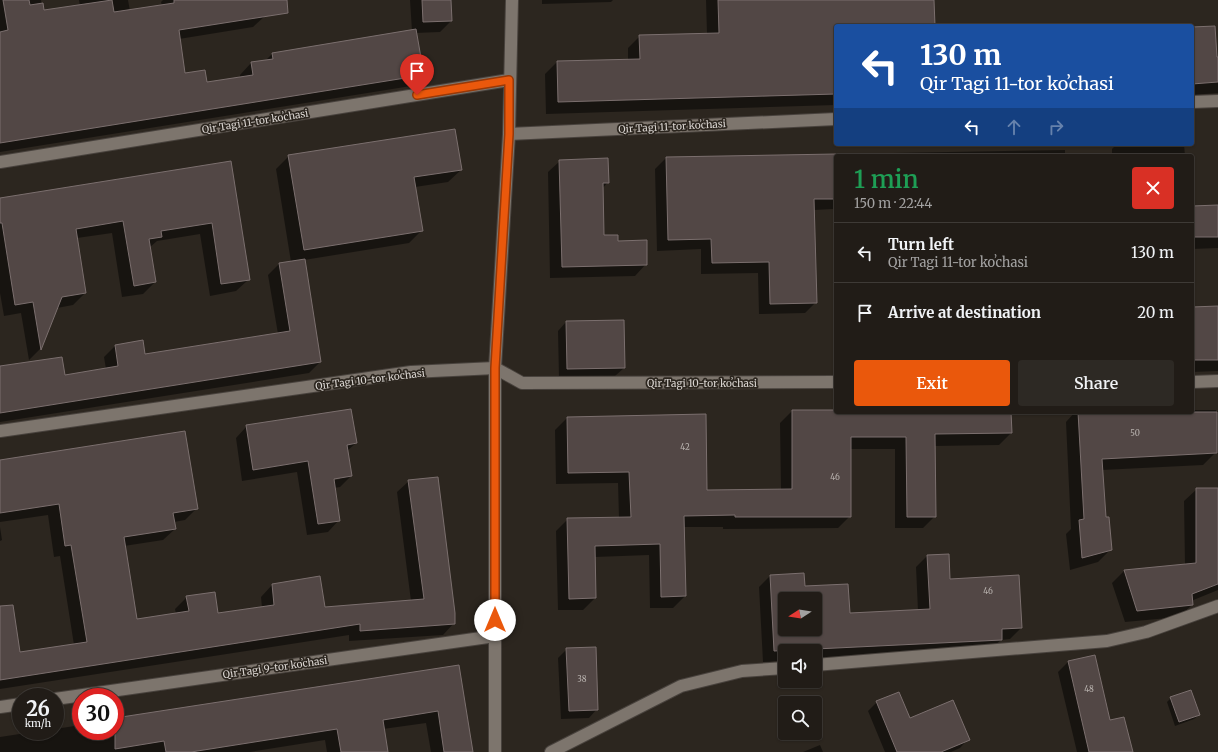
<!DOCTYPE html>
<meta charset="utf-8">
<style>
:root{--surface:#211c17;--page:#2d2924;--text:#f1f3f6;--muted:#a2a1a1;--line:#3e3a36;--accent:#ea580c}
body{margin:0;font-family:Merriweather,serif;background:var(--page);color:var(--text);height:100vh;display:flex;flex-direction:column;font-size:15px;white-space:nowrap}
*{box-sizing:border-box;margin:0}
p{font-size:13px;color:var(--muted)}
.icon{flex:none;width:22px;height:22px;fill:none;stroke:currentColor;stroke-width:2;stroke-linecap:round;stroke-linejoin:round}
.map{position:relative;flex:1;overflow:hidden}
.sheet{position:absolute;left:834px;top:154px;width:360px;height:260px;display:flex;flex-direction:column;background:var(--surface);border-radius:4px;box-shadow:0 1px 3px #0004,0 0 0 1px var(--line)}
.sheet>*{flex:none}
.guide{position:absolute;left:834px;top:24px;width:360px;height:122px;border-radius:4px;box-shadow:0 1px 3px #0004,0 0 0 1px var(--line);background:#1a4fa0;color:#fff;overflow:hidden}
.needle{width:26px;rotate:258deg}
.fabs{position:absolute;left:778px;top:592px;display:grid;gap:8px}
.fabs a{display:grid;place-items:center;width:44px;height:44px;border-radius:4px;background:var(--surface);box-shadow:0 1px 3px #0004,0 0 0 1px var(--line);font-size:20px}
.speed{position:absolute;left:12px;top:688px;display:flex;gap:8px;font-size:20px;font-weight:700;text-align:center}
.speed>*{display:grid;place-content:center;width:52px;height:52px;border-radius:50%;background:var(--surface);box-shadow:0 1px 3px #0004,0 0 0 1px var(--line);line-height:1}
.speed small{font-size:10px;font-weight:400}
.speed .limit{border:6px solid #d22;background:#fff;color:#111}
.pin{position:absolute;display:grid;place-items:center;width:34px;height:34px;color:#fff;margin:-41px -17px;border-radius:50% 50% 50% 0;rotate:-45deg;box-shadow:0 0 4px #0007}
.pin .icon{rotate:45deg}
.me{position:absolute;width:44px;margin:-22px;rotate:0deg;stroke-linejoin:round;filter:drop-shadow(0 0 3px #0008)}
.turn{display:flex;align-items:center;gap:14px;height:84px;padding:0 20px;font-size:18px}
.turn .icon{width:52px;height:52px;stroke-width:2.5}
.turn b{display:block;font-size:28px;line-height:34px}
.lanes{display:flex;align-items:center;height:38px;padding:0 20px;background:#0003;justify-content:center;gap:20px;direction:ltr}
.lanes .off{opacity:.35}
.round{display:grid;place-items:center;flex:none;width:42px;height:42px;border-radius:4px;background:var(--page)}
.head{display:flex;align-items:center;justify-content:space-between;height:68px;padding:0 20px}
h1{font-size:24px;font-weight:600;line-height:30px;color:#1e9e55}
.button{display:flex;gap:8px;margin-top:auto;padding:8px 20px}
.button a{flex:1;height:46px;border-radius:4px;background:var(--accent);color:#fff;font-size:16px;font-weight:600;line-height:46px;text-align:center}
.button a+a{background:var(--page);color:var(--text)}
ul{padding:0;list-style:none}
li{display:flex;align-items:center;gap:12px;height:60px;padding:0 20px;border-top:1px solid var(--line)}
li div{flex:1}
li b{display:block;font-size:15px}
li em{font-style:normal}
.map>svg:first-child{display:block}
</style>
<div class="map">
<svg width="1218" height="752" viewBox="0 0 1218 752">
<rect width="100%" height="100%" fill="#2c261f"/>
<g fill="#0007" fill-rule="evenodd">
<path d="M0,0H41L43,12L80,6L79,0H128L130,11L162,6L161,2L163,0H262L265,16L253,27L179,39L185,74L206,83L240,78V75L251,63L265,61L272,54L412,31L410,0H450L451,21L440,32L415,33L422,75L411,86L0,152Z"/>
<path d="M542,0H613L611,2L542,4Z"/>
<path d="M706,0H933L934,26H836V105L546,114L545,74L557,62L628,60V48L640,36L707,34Z"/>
<path d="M1192,28L1216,58H1218V93L1192,95Z"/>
<path d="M1117,144H1184L1185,156H1112V149Z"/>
<path d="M1065,150V156H891L893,153Z"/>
<path d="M844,154V156H836V207L833,209L814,210L816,302L805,313L759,314L758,273L701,274V249L657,251L655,169L666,158Z"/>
<path d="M289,156L461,170L448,182L415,187L422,230L409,243L304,260L320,362L309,373L0,422V367L64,376L106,369L104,357L115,346L142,341L144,356L278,334L268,275L279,264L291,262L276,169Z"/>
<path d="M560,161L608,182L602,189L603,236L617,242L646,264L635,276L550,278L548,172Z"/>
<path d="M230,162L248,280L236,291L210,296L200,234L157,241L149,248L155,282L143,294L122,297L112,233L77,238L85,293L73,305L57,308L40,349L29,360L21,313L4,316L0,293V199Z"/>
<path d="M1218,206V248L1192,249V207Z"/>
<path d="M1218,307V371L1192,372V308Z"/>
<path d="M566,322L624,368L615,376L559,378L558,331Z"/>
<path d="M836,410V412H1010L1011,433L999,445L934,446L935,516L923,528H895V449H850V516L838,528L723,529V527H684L685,596L673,608H650L649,555L595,557V598L583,610H558L556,531L568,519L619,518L618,483L556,484L555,430L567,418L705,415L706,491L781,490L780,423L792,411Z"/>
<path d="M1192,410H1216V452L1203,465L1102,470L1105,518L1111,549L1098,562L1070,570L1066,534L1071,529L1066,422L1075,412H1192Z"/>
<path d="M247,426L356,443L347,451L351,476L340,487L334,488L339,520L328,532L307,535L297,472L242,481L236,438ZM340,477V479L329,481Z"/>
<path d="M0,461L197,508L185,520L174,522L175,529L163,540L124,546L136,620L176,614L175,609L187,597L217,615L262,608L261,597L272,585L319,578L324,608L411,601L397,492L409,481L454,623L443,635L349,641V635L0,689V640L20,653L74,645L60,556L54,557L48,515L0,522Z"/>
<path d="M1197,489H1218V590L1191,601L1192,605L1179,617L1125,622L1112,583L1124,571L1185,565L1184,501Z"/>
<path d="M0,527L2,540L0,541Z"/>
<path d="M927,556L949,580L1021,628L1010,639L1001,640L990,650L815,659V651H785V661L763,662L759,587L770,576L804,588L849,614L918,611L916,567ZM785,599H815V629H785Z"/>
<path d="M567,649L597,709L589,718L561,719L558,658Z"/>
<path d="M1094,656L1109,721L1132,752H1077L1058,672L1068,662Z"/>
<path d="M458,666L472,752H431L426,723L383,729L387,752H327L325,740L250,752H0V737L39,731H55V729L81,725V731H115V719Z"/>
<path d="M1171,698L1199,715L1194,719L1175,726L1167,702Z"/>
<path d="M877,702L909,719L968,739L960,748L951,752H885L868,711Z"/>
<path d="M820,745L823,752H803Z"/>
</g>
<g fill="#524745" stroke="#7b6f6e" fill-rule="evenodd">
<path d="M3,0H29L30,5L43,3L44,10L112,0L114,12L174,3V0H287L288,13L179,30L185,73L205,70L207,82L253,75L251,62L273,59L272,53L416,29L424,75L0,143V32L8,30Z"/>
<path d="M422,0H451L452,21L423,22Z"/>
<path d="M718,0H934L935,26H836V94L558,102L557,61L640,59L639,35L719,33Z"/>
<path d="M1215,26L1217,57H1218V82L1192,84V27Z"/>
<path d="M455,129L462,170L414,177L423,231L304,250L288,155Z"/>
<path d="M836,154V199H814L817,303L770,304L769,262L712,263L711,239L668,240L666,157Z"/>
<path d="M608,158L609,183H603L604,235H618V241L647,240V265L562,267L559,160Z"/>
<path d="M231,161L250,280L221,284L212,223L161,231L162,237L149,239L156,282L134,286L123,221L76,229L86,293L62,297L41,350L33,302L15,305L2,223H0V198Z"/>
<path d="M1218,205V237H1192V206Z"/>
<path d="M305,259L321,362L0,413V366L62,357L65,375L118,366L115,345L143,340L145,354L290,331L279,263Z"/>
<path d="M1218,306V360H1192V307Z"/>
<path d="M624,320L625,368L567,369L566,321Z"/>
<path d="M351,409L357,443L347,445L352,476L334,479L340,521L318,524L308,461L253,470L246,425Z"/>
<path d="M792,410H836V412H1011L1012,433L935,434L936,517H907L906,437H851V517H735V515L684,516L686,596L661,597L660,544L595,546L596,598L569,599L567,518L631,517L629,472L568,473L567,417L706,414L707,490L792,489Z"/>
<path d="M1078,412H1217V453L1102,459L1106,517H1109L1112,550L1082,558L1079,520L1084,519Z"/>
<path d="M185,431L198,509L173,513L176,529L124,537L137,619L189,611L186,596L215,592L218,613L274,605L272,584L320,576L325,607L424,599L408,480L438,477L455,613V624L360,631V624L0,680V606L13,605L20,652L87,642L71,545L65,546L59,504L0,513V460Z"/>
<path d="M1196,488H1218V584L1192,594L1193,605L1137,611L1124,570L1196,563Z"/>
<path d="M949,554L950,579L1019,575L1022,628L1002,629V640L774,651L770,575L804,573L805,586L848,584L850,613L930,609L927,555ZM785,599H815V629H785Z"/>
<path d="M596,647L598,710L569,711L566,648Z"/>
<path d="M1095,655L1110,720L1124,717L1133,752H1089L1068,661Z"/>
<path d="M459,665L473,752H444L438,711L383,720L388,752H341L337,729L191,752H166L164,741L115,749V718Z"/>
<path d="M1191,690L1200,715L1179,722L1170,697Z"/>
<path d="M899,692L910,718L953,700L970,740L941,752H897L876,701Z"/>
</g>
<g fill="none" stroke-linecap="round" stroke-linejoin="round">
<g stroke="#48423d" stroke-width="14">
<g id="minor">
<path d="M1192,102L1218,101"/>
<path d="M509,134L836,119"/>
<path d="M0,162L509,80"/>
<path d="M1192,382L1218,381"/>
<path d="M0,431L411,372L495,368L522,383L836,382"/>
<path d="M815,665L1107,641L1146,632L1218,606"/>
<path d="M55,699L495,636"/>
<path d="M0,707L21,704"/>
<path d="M495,752V368L509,134L512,0"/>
<path d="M551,752L681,686L742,671L785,668"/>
</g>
</g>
<use href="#minor" stroke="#7d756d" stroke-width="12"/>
</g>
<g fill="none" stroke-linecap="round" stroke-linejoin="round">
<g stroke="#983908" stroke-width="10">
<path id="route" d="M417,95L509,80V134L495,368V620"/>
</g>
<use href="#route" stroke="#ea580c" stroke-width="7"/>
</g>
<g text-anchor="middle" stroke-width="3.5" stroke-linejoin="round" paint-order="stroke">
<g font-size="8" fill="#b8b2ae">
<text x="1135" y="436">50</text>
<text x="685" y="450">42</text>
<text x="835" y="480">46</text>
<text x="988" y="594">46</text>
<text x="582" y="682">38</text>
<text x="1089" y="692">48</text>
</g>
<g font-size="10" fill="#dad5d1" stroke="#2c261f">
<text transform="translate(255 121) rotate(-9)" y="4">Qir Tagi 11-tor koʼchasi</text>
<text transform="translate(672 126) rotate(-3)" y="4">Qir Tagi 11-tor koʼchasi</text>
<text transform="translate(370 379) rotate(-7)" y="4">Qir Tagi 10-tor koʼchasi</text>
<text x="702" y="387">Qir Tagi 10-tor koʼchasi</text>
<text transform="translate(275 667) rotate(-8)" y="4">Qir Tagi 9-tor koʼchasi</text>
</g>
</g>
</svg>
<div class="fabs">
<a><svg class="needle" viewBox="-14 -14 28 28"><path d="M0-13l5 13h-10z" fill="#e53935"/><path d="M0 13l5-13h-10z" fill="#a2a1a1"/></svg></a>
<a><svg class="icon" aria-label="sound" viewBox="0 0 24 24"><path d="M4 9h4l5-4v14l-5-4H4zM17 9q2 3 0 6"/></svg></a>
<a><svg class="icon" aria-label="search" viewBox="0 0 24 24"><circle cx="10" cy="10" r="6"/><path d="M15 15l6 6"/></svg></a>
</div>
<div class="speed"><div>26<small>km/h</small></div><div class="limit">30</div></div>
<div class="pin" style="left:417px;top:95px;background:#d93025"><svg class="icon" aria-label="arrive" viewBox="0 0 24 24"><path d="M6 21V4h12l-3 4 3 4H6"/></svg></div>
<svg class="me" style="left:495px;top:620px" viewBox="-20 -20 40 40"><circle r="19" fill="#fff"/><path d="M0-13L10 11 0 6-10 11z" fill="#ea580c"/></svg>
<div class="guide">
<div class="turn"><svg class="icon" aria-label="left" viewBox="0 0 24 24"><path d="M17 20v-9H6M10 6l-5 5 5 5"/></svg><div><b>130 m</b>Qir Tagi 11-tor koʼchasi</div></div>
<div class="lanes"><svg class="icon" aria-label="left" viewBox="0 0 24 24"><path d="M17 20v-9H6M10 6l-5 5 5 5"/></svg><svg class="icon off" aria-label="ahead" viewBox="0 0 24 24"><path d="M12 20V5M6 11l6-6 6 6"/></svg><svg class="icon off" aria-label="right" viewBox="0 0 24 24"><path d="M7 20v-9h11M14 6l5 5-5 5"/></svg></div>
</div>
<section class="sheet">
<div class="head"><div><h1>1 min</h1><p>150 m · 22:44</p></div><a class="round" style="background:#d93025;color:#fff"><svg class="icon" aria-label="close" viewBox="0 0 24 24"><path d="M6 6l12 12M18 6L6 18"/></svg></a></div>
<ul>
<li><svg class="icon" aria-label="left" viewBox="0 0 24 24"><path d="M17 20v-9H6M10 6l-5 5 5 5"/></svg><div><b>Turn left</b><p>Qir Tagi 11-tor koʼchasi</p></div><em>130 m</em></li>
<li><svg class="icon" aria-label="arrive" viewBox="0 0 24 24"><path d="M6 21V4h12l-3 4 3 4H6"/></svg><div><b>Arrive at destination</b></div><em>20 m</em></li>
</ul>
<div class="button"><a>Exit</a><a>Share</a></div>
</section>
</div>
